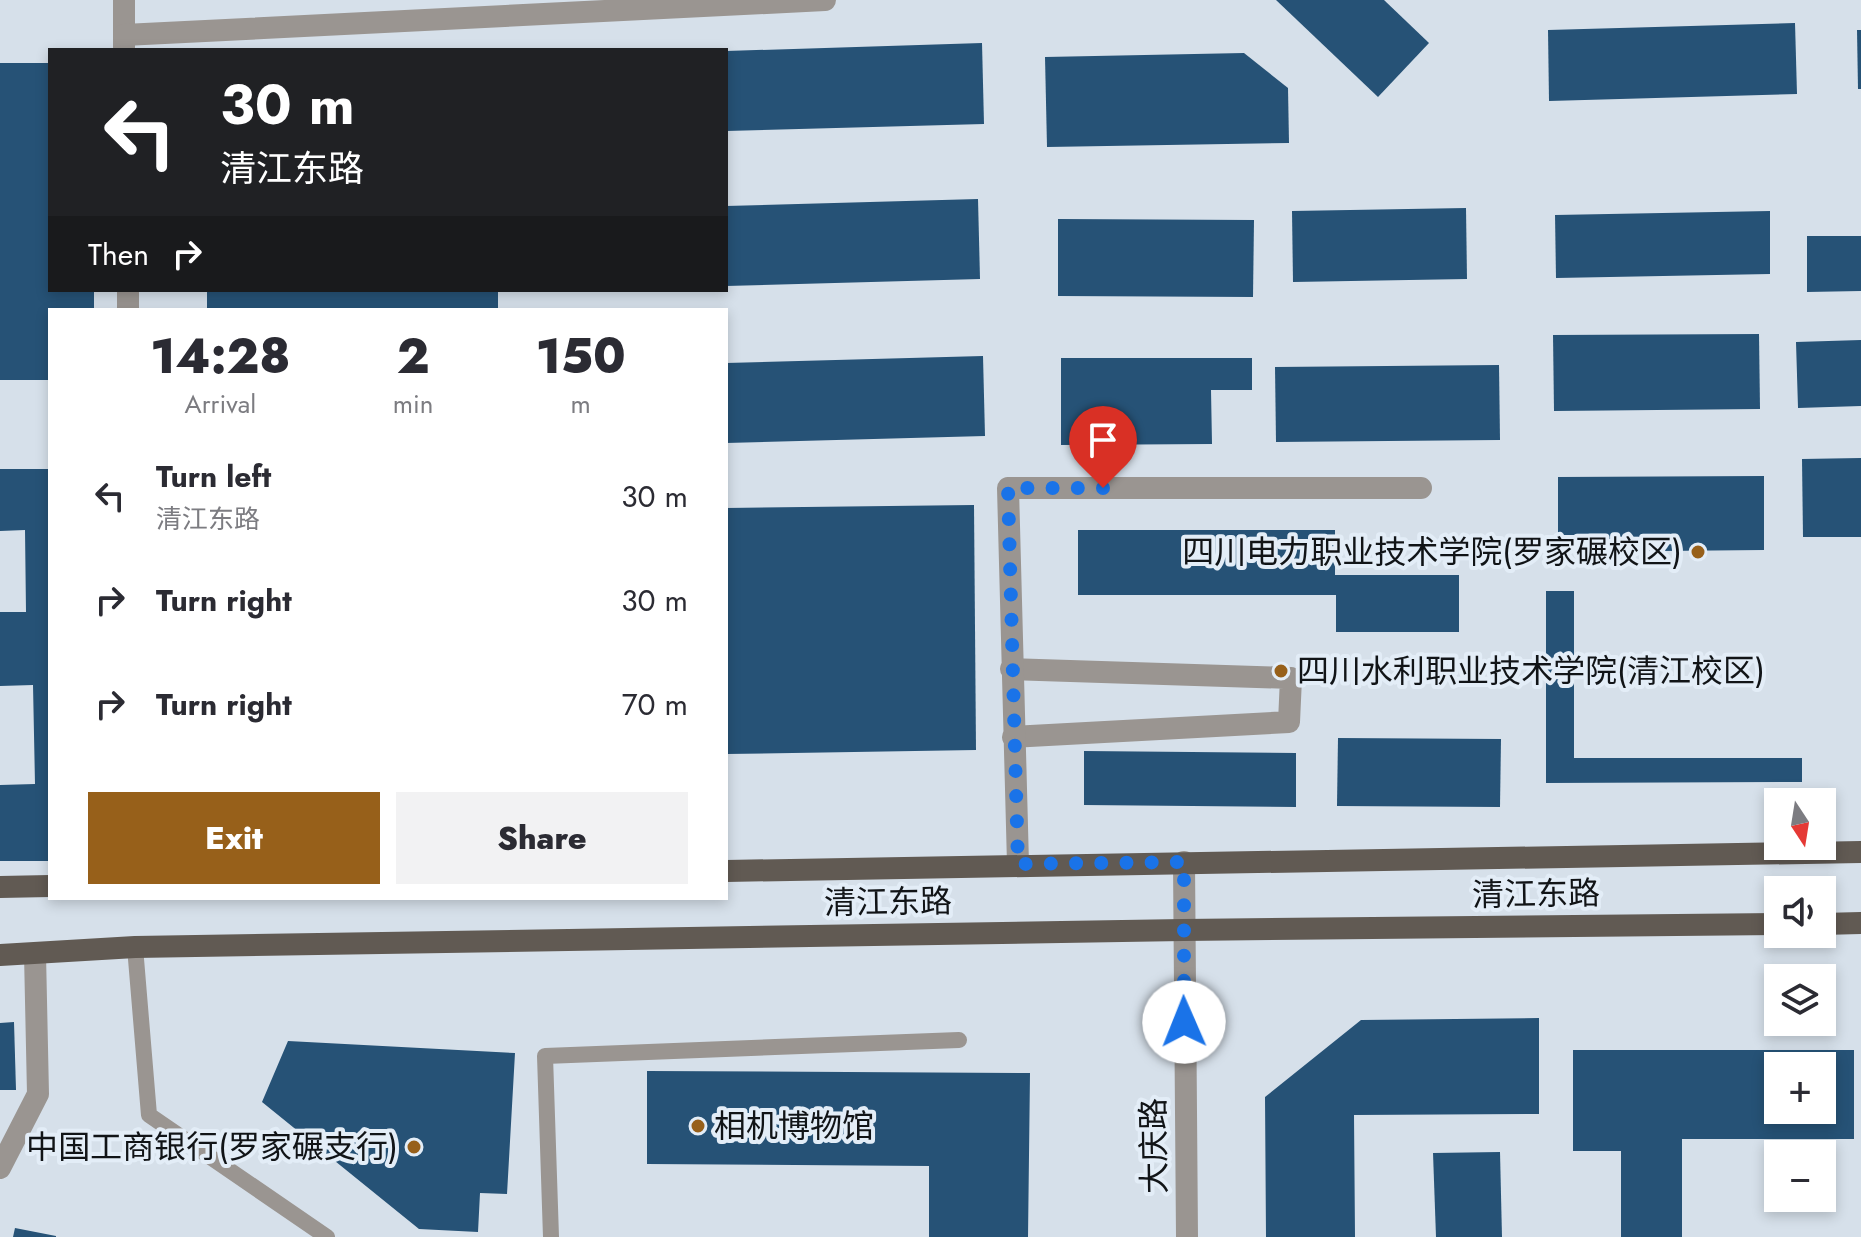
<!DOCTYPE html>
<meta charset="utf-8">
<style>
:root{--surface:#fff;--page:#f2f2f3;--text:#2b2b33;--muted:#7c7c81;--accent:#97601a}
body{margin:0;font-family:Jost,"Noto Sans SC",sans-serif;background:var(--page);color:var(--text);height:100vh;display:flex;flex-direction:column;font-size:30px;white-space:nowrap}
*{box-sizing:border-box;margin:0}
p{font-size:26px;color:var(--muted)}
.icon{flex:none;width:44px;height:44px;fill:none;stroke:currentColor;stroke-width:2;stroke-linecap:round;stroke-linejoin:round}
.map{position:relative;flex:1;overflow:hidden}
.sheet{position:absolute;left:48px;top:308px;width:680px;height:592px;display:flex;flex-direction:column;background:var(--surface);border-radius:0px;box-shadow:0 4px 12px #0003}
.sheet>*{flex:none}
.guide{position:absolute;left:48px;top:48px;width:680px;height:244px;border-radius:0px;box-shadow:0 4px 12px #0003;background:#202124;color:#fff;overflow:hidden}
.needle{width:52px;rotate:168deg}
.tools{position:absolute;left:1764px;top:788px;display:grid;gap:16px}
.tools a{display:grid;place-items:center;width:72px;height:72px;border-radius:0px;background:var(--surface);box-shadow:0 4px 12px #0003;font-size:40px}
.pin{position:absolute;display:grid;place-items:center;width:68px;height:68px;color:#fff;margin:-82px -34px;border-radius:50% 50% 50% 0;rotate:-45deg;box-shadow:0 0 8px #0007}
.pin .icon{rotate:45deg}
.me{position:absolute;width:88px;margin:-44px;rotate:359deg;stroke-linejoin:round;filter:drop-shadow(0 0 6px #0008)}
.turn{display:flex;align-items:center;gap:28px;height:168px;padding:0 40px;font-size:36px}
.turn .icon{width:104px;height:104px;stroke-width:2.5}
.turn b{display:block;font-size:56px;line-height:68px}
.then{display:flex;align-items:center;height:76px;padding:0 40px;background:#0003;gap:16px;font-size:30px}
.eta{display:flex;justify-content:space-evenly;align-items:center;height:136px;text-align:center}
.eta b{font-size:48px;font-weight:800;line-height:56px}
.primary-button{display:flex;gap:16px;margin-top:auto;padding:16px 40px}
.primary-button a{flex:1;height:92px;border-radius:0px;background:var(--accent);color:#fff;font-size:32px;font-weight:800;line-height:92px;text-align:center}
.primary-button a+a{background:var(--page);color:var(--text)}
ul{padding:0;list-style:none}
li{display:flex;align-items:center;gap:24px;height:104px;padding:0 40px}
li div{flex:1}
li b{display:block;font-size:30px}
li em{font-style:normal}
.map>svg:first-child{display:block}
</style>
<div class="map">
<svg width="1861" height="1237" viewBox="0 0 1861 1237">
<rect width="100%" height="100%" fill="#d6e0ea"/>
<g fill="#265276" fill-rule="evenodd">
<path d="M1276,0H1384L1429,43L1378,97Z"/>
<path d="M1795,23L1797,94L1549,101L1548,30Z"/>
<path d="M1857,30H1861V89H1858Z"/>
<path d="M982,43L984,124L726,131V51Z"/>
<path d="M1244,53L1288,88L1289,143L1047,147L1045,57Z"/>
<path d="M0,63H50V290H94V310H50V380H0Z"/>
<path d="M978,199L980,279L726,286V206Z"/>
<path d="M1466,208L1467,279L1293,282L1292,211Z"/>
<path d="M1770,211V274L1556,278L1555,215Z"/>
<path d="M1058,219L1254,220L1253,297L1058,296Z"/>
<path d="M1807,236H1861V291L1807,292Z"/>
<rect x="207" y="290" width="291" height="20"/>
<path d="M1759,334L1760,409L1554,411L1553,335Z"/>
<path d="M1861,340V406L1798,408L1796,342Z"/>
<path d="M983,356L985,436L726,443V363Z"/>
<path d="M1061,358H1252V390H1211L1212,444L1061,445Z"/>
<path d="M1499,365L1500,440L1276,442L1275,367Z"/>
<path d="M1861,458V537H1803L1802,459Z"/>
<path d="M0,469H50V861H0V785L35,784L33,685L0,686V612H26L25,530L0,531Z"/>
<path d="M1764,476V550L1558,552V477Z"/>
<path d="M974,505L976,750L726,754V508Z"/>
<path d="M1078,530H1335V575H1459V632H1336V595H1078Z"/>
<path d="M1546,591H1574V758H1802V782L1546,783Z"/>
<path d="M1338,738L1501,739L1500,807L1337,806Z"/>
<path d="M1084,751L1296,753V807L1084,805Z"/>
<path d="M1539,1018V1114L1354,1115L1355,1237H1266L1265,1097L1361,1020Z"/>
<path d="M14,1022L16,1090H0V1023Z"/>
<path d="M288,1041L515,1053L507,1194L480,1193L478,1232L419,1229L262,1102Z"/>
<path d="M1573,1050H1854V1139H1682V1237H1621V1151H1573ZM1778,1066H1822V1110H1778Z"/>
<path d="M647,1071L1030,1073L1028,1237H929V1166L647,1164Z"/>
<path d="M1500,1152L1502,1237H1436L1433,1153Z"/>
<path d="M15,1228L56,1236V1237H13Z"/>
</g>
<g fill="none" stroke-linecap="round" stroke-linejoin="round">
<g stroke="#9a9591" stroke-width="16">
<path d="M135,947L149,1115L327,1237"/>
<path d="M551,1237L545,1056L959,1040"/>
</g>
<g stroke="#9a9591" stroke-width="22">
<path d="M124,0V47"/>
<path d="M124,35L825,0"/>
<path d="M128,290V310"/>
<path d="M1011,669L1291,678L1289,722L1013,737"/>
<path d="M1018,864L1008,488H1421"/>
<path d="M0,1168L38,1094L35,954"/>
</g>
<path stroke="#9a9591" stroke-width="22" d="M1184,862L1187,1237"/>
<g stroke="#615a53" stroke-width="22">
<path d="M726,871L1861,852"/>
<path d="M0,887L50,886"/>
<path d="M1822,924L1861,923"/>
<path d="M0,955L135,947L1183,930L1778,924"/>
</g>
</g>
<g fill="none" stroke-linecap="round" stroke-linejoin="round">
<path stroke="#1a73e8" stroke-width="14" stroke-dasharray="0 25.2" d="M1103,488H1008L1018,864L1184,862V1022"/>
</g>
<g fill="#97601a" stroke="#e3edf7" stroke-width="3">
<circle cx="1698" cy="552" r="8"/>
<circle cx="1281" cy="671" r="8"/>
<circle cx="698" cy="1126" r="8"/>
<circle cx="414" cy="1147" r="8"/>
</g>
<g text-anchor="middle" stroke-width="8" stroke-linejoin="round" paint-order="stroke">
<g font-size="32" fill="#111417" stroke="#e3edf7" text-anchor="end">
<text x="1682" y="563">四川电力职业技术学院(罗家碾校区)</text>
<text x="1297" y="682" text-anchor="start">四川水利职业技术学院(清江校区)</text>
<text x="714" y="1137" text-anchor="start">相机博物馆</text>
<text x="398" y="1158">中国工商银行(罗家碾支行)</text>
</g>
<g font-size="32" fill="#111417" stroke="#e3edf7">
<text transform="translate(1536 894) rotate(-1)" y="11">清江东路</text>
<text transform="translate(888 902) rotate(-1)" y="11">清江东路</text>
<text transform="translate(1154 1146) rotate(-91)" y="11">大庆路</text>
</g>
</g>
</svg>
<div class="tools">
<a><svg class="needle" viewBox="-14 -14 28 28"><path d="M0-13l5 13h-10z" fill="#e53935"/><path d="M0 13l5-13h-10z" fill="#7c7c81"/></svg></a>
<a><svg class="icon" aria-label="sound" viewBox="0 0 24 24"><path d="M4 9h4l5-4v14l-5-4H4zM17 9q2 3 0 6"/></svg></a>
<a><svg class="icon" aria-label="layers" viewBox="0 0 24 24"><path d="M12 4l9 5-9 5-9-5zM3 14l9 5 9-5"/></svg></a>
<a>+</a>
<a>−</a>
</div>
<div class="pin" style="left:1103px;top:488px;background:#d93025"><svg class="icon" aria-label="arrive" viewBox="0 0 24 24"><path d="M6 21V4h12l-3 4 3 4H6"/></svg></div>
<svg class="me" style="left:1184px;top:1022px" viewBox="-20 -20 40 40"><circle r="19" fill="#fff"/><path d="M0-13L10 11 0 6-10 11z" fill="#1a73e8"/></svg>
<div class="guide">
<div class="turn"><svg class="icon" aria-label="left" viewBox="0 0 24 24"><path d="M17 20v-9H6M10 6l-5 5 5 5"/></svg><div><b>30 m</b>清江东路</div></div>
<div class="then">Then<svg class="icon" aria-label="right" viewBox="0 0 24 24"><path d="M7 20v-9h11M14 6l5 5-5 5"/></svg></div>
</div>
<section class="sheet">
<div class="eta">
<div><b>14:28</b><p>Arrival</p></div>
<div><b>2</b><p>min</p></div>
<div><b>150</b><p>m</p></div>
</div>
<ul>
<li><svg class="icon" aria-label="left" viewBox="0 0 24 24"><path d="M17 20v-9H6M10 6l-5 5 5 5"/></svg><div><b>Turn left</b><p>清江东路</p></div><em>30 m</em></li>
<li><svg class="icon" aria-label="right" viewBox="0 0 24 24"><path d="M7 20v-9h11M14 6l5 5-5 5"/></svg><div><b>Turn right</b></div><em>30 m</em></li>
<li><svg class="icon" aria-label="right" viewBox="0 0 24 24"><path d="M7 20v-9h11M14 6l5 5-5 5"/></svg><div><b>Turn right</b></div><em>70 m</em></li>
</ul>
<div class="primary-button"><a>Exit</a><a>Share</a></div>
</section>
</div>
